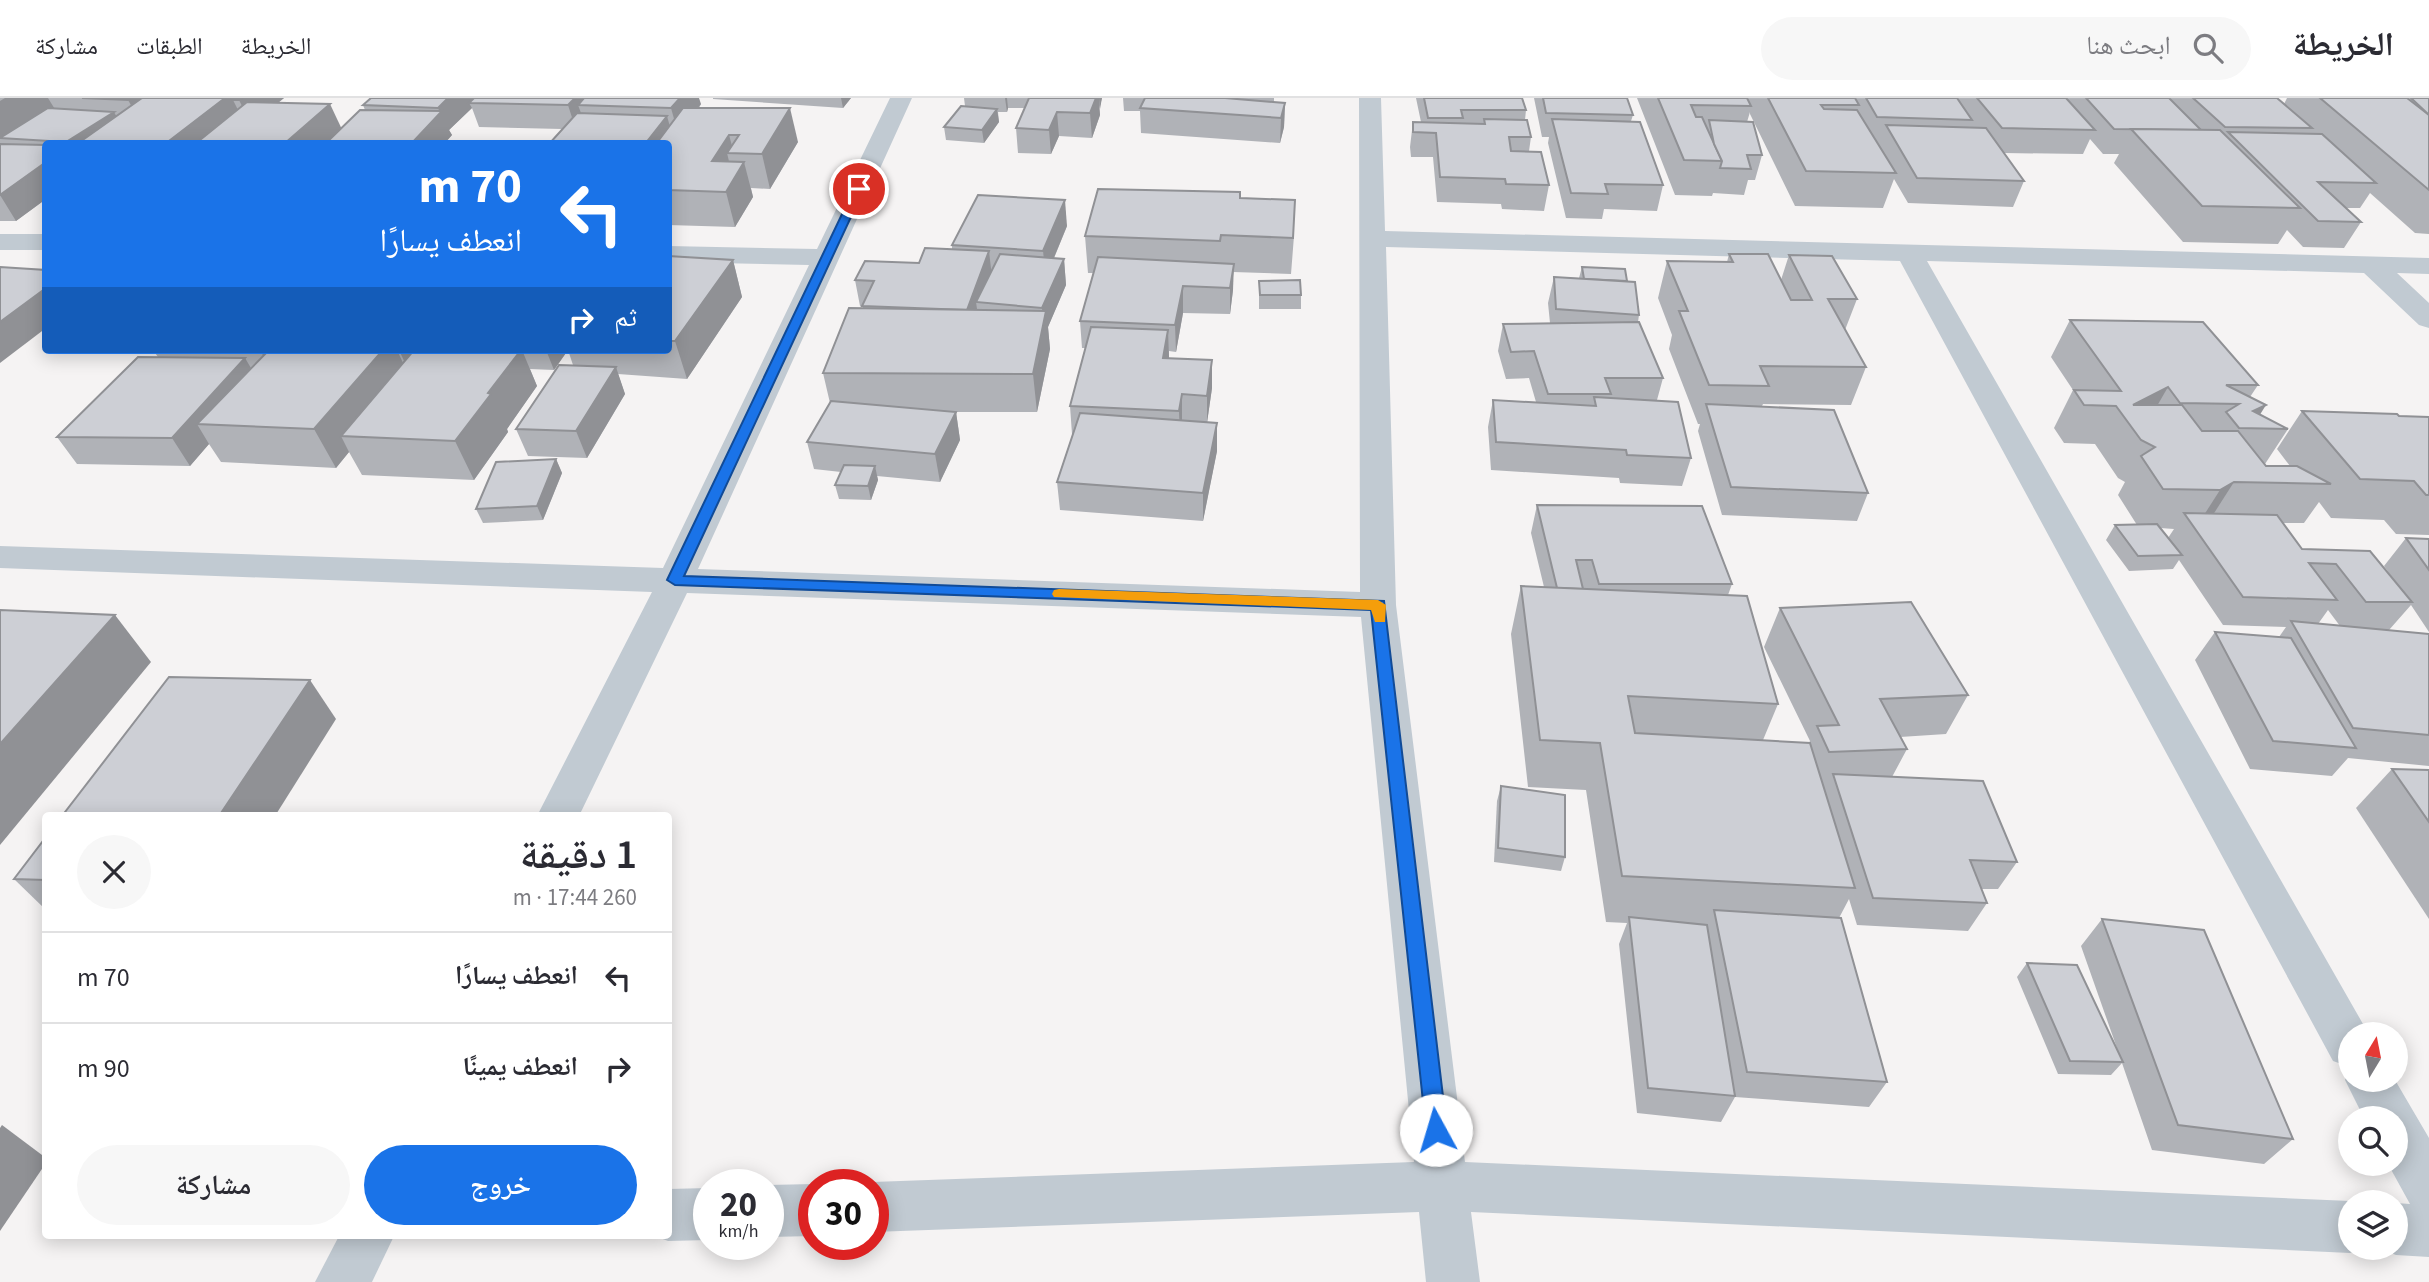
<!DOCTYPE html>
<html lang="ar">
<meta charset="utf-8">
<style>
:root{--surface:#fff;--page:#f7f7f7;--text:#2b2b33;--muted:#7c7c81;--line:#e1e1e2;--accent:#1a73e8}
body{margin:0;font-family:"Source Sans 3","Noto Naskh Arabic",sans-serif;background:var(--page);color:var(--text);direction:rtl;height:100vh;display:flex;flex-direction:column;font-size:26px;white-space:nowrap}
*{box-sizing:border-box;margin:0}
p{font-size:23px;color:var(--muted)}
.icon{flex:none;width:38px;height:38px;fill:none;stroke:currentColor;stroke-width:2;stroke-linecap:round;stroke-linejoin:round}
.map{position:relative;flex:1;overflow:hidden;direction:ltr}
.panel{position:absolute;left:42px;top:714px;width:630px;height:427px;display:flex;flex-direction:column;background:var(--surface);border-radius:7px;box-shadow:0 4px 18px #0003;direction:rtl}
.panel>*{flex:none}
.top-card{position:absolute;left:42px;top:42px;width:630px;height:214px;border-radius:7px;box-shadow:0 4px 18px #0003;direction:rtl;background:#1a73e8;color:#fff;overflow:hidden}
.needle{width:46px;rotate:10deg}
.tools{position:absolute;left:2338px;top:924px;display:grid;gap:14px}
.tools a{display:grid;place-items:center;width:70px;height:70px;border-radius:50%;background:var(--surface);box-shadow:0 4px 18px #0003;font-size:35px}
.speed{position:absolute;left:693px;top:1071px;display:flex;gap:14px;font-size:35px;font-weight:700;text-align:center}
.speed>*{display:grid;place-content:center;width:91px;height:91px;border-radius:50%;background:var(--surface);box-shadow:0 4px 18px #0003;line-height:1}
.speed small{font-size:18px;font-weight:400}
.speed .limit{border:10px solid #d22;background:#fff;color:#111}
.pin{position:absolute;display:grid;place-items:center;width:60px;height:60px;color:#fff;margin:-30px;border:4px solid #fff;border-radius:50%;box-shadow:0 2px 7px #0007}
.me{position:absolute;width:77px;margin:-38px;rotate:354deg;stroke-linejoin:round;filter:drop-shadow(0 0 5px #0008)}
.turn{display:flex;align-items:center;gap:24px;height:147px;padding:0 35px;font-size:32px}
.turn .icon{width:91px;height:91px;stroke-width:2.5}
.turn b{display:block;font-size:49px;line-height:60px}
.then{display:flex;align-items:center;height:66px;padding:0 35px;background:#0003;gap:14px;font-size:26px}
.round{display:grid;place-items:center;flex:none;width:74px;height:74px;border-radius:37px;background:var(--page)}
.summary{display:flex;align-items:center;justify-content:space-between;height:119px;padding:0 35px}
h1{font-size:42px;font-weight:600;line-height:52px}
.cta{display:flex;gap:14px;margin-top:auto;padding:14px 35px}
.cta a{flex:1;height:80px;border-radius:42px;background:var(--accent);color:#fff;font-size:28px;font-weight:600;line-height:80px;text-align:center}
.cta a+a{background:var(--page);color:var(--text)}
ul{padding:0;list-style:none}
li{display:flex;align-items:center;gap:21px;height:91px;padding:0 35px;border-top:2px solid var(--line)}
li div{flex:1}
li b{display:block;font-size:26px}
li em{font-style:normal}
header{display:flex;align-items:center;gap:42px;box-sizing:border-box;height:98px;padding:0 35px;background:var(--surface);border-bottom:2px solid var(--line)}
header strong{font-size:33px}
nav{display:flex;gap:38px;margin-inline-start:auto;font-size:24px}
.search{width:490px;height:63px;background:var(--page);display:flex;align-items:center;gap:18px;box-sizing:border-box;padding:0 24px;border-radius:38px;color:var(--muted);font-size:26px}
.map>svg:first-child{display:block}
</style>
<header>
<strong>الخريطة</strong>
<div class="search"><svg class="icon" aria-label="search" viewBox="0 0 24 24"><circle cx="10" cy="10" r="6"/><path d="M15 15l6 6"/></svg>ابحث هنا</div>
<nav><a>الخريطة</a><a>الطبقات</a><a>مشاركة</a></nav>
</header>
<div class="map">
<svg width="2429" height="1184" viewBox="0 0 2429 1184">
<rect width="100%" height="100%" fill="#f5f3f3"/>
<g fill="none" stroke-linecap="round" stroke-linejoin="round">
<g fill="#c1cad2" fill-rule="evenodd">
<path d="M890,0H912L698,471L1360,494L1359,0H1381L1385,133L2429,160V176L2397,175L2429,205V230L2419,227L2364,175L1927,163L2367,933L2369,936H2350V969L2333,963L1900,163L1386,149L1396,507L1465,1064L2350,1103L2353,1104H2350V1150H2363L2350,1155L1471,1114L1480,1184H1426L1419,1114L873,1134V1087H865L873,1084L1414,1064L1361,519L687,495L579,718H537L652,494L0,470V448L663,470L809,167L668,164V148L817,151Z"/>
<rect x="0" y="136" width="46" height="16"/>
<path d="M2350,969V982H2395L2429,1040V1159L2396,1157L2378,1150H2396V1105L2410,1106L2388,1066H2396V1020H2364L2345,982Z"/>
<path d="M768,1087L814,1086L815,1087L814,1138L768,1139Z"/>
<path d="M709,1090V1142L668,1143L655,1138H668V1091Z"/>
<path d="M339,1138H394L372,1184H315Z"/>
</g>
</g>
<g fill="#b0b2b7" fill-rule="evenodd">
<path d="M0,0H284L278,5L341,30L365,12L363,7L371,0L701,6L699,10L798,44L770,91L751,90L753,99L735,129L668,127V46L562,31L479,29L472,10L449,32L452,37L444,46H46V101L16,123H0Z"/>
<path d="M713,0H851L843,10L713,1Z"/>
<path d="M964,0H1102L1099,11L1100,17L1092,40L1059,38L1051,56L1018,55L1016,30L1025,10H1008L1007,14H998L999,24L984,45L946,42L944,29L965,8Z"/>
<path d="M1123,0H1274V4L1285,5L1284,29L1280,45L1141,35L1140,13H1124Z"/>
<path d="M1416,0H1522L1526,12L1525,22L1531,39L1529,53L1549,87L1544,113L1502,111L1501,106L1437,104L1433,59H1411L1410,49L1413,24H1421Z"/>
<path d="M1534,0H1627L1633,17L1631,23L1663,87L1657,113L1604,111L1602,121L1566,120L1548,45L1549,39H1542Z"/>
<path d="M1637,0H2277L2284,6L2287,0H2429V136L2415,135L2370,95L2360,110H2346L2361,124L2344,150L2303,149L2287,132L2278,146L2183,144L2114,65L2119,56H2103L2090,41L2083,56L2004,55L2024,83L2013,109L1908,105L1894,81L1883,110L1795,108L1750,16V14L1747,24L1762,57L1755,82H1748L1744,97L1713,95L1712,98L1675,97Z"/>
<path d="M1240,100L1294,138L1291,176L1233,174V192L1230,216L1183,215L1176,254L1169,253V261L1212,262V290L1207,324L1217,325V353L1203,423L1060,412L1057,384L1073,336H1072L1070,308L1085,250H1082L1080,223L1093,175H1088L1085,138Z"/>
<path d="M1067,128L1054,160L1064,161L1066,187L1048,229L1050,251L1037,314H950H956L960,342L940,384L877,378L878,382L871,402L839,401L835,387L841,374L814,371L807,344L830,305L823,275L863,210V208H860L855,182L919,165L952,151V147Z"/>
<path d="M1729,156L1781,182L1789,157L1857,201L1845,232L1866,269L1851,307L1763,306L1762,308L1868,395L1857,423L1722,417L1698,333L1700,326H1698L1669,251L1672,237L1658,200L1667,163L1727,164Z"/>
<path d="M668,158L733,162L742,199L687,281L618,276L625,296L587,360L528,358L516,331L573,267L568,252L554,272L530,271L537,288L507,331L508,334L474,382L362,377L349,354L336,370L221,364L209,346L190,368L77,366L57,339L158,259L153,252H668Z"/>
<path d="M1582,169L1627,183L1639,217L1638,224L1663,280L1657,302L1691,360L1682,388L1620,385L1619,380L1491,372L1488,329L1493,302L1536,304L1529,280L1506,281L1498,253L1503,226L1550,225L1548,205L1554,179L1579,180Z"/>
<path d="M1259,183L1301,197V211H1259Z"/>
<path d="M2070,222L2258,287L2250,299L2259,317L2288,331L2265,366L2266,368H2290L2277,351L2302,313L2429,319V437L2396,436L2384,422L2331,420L2319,404L2304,425H2283L2302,451L2394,482L2384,468L2406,440L2429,441V534L2411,507L2389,532L2429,536V668L2348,660L2332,678L2250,671L2195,562L2215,534L2279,539L2286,529L2223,527L2179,462L2173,471L2129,473L2106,442L2115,427H2137L2118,397L2125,384L2118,380L2095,346L2064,345L2054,330L2073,292L2051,259ZM2160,430L2174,431L2168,440ZM2328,512L2340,528L2318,526Z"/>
<path d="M556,361L562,375L543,422L483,425L476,411Z"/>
<path d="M1537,407L1732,486L1728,497L1778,606L1763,642L1809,645L1810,643L1764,549L1780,510L1968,597L1946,636L1900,639L1907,651L1892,679L2017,764L1998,791H1981L1987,805L1968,833L1857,827L1849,801L1839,820L1887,984L1869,1009L1735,999L1721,1024L1637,1015L1619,846L1627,825L1606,824L1586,692L1528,689L1511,536L1521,488L1544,489L1531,435Z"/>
<path d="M2392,671L2429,672V821L2356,710Z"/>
<path d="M1501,688L1565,759L1561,773L1494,764L1497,703Z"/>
<path d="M46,739V812L14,781Z"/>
<path d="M2102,821L2293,1041L2264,1066L2152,1052L2122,965L2111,977L2058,976L2017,879L2027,865L2118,953L2081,848Z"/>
</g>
<g fill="#909195">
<path d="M5,0H48L56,13L0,40V3Z"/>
<path d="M131,0H157L142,26L128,2Z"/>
<path d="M225,0H232L247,30L227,46H165Z"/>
<path d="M242,0H284L251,26L239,2Z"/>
<path d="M448,0H482L469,5L472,10L449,32L452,37L444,46H411L440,15L438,10Z"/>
<path d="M575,0H604L578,7L584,23L576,32L568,7Z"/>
<path d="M680,0H699L701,6L678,35L671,10Z"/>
<path d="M841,0H851L843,10Z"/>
<path d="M1005,0H1007L1008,10L1007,14Z"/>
<path d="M1096,0H1099L1100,17L1092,40L1090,15Z"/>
<path d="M1099,0H1102L1100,11Z"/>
<path d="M1285,5L1284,29L1280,45L1281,20Z"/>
<path d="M330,6L346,40L340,46H284Z"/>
<path d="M790,10L798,44L770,91L762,56Z"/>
<path d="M997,11L999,24L984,45L982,32Z"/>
<path d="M114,14L128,39L117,46H67L66,44Z"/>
<path d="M1057,14L1059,38L1051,56L1049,32Z"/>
<path d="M667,18L674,43L668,46H645Z"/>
<path d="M729,37L734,55H727L733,80L712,63Z"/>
<path d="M46,64V71L42,70L46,76V101L16,123L0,97Z"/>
<path d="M744,64L753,99L735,129L726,94Z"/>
<path d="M1065,102L1067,128L1046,179L1043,153Z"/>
<path d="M989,153L992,179L976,204L978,218L967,212Z"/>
<path d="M1064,161L1066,187L1048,229L1050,251L1037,314L1033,276L1043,226L1042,210Z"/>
<path d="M733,162L742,199L687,281L675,243Z"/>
<path d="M1234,166L1233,192L1230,216V190Z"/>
<path d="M1183,188V215L1176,254L1175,227Z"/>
<path d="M46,190V230L0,265V224Z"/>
<path d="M1168,232L1169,259L1164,288L1163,260Z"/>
<path d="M260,252H295L274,277Z"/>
<path d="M383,252H397L410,280L341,338L349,354L336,370L314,331Z"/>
<path d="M399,252H416L405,265Z"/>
<path d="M521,252H522L537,288L507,331L508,334L474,382L455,343L488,295Z"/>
<path d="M546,252H568L554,272Z"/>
<path d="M245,260L261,287L197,326L209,346L190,368L172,340Z"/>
<path d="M1212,262V290L1207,325V298Z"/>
<path d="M616,269L625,296L587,360L576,333Z"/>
<path d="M2168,289L2146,327L2133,307Z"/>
<path d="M1182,296V324L1180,341L1179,313Z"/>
<path d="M2266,307L2251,331L2253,313Z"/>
<path d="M956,314L960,342L940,384L935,356Z"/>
<path d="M1217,325V353L1203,423V395Z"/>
<path d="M556,361L562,375L543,422L537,408Z"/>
<path d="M875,368L878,382L871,402L868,388Z"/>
<path d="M2234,384L2209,423L2195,431L2220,392Z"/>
<path d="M115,517L151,564L0,747V646Z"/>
<path d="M310,582L336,621L275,718H219Z"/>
<path d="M2,1027L46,1060V1065L0,1133V1030Z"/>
</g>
<g fill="#cdcfd5" stroke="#909195" stroke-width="2">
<path d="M82,0H131L128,2Z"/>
<path d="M142,0H225L165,46H77Z"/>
<path d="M232,0H242L239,2H233Z"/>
<path d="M371,0H448L438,10L363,7Z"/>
<path d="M474,0H575L568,7L469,5Z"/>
<path d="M584,0H680L671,10L578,7Z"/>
<path d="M1029,0H1096L1090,15L1057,14L1049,32L1016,30Z"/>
<path d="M1145,0H1225L1285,5L1281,20L1140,10Z"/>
<path d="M1424,0H1522L1526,12H1461L1463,20H1428Z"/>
<path d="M1543,0H1627L1633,17L1546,15Z"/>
<path d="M1658,0H1747L1751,8L1691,7L1696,19H1702L1722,63L1684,62Z"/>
<path d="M1768,0H1855L1859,7H1821L1824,11L1857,12L1896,75L1806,73Z"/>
<path d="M1866,0H1957L1972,22L1877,19Z"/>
<path d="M1977,0H2066L2095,32L2002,30Z"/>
<path d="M2086,0H2169L2201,32L2114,31Z"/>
<path d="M2193,0H2277L2312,30L2225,29Z"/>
<path d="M2320,0H2407L2429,17V92Z"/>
<path d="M2411,0H2429V17L2428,16Z"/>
<path d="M247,4L330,6L284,46H195Z"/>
<path d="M961,8L997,11L982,32L944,29Z"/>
<path d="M48,10L114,14L66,44L0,40Z"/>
<path d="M683,10H790L762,56L727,55L739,37H729L712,63L744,64L726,94L668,92V46H656Z"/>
<path d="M360,12L442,13L411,46H325Z"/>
<path d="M577,15L667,18L645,46H549Z"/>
<path d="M1484,21L1527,22L1531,39H1509L1511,53L1541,54L1549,87L1506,86L1505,81L1440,79L1436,35L1413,34V24L1485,26Z"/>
<path d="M1552,21L1640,24L1663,87L1605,86L1608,96L1571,95Z"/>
<path d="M1709,22L1753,24L1762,57H1747L1751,71L1720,70L1722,63L1714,46Z"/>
<path d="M1886,27L1986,30L2024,83L1917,80Z"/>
<path d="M2131,31L2220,32L2300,110L2202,108Z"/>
<path d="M2228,34L2322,36L2376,85L2318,84L2361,124L2318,123Z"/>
<path d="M0,46L46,47V64L0,97Z"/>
<path d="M1098,91L1240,94V100L1295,102L1293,140L1221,137L1220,143L1085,138Z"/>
<path d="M978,97L1065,102L1043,153L952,147Z"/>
<path d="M925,150L989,153L967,212L862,208L874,183L855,182L865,163L919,165Z"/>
<path d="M1000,156L1064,161L1042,210L976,204Z"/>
<path d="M1729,156H1768L1791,202H1812L1789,157L1832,158L1857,201H1828L1866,269L1760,268L1769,288L1709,287L1679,213H1688L1667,163L1733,164Z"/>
<path d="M668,158L733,162L675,243H668Z"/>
<path d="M1098,159L1234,166L1230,190L1183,188L1175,227L1080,223Z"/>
<path d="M0,169L46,172V190L0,224Z"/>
<path d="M1582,169L1625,171L1627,183L1584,181Z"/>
<path d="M1554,179L1635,184L1639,217L1556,211Z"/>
<path d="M1300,182L1301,197H1260L1259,183Z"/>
<path d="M849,210L1046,213L1033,276L823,275Z"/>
<path d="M2070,222L2203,224L2258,287H2226L2266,307L2253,313L2288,331L2239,330L2226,314L2239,306L2180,305L2168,289L2133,307H2182L2202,333H2238L2266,368H2297L2331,386L2234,384L2220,392L2163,391L2141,358L2155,349L2141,342L2116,308L2084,307L2074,292L2121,293Z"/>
<path d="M1639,224L1663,280H1605L1611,296H1548L1534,253L1511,254L1503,226Z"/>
<path d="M1091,229L1168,232L1163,260L1212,262L1207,298L1182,296L1179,313L1070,308Z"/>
<path d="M269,252H383L314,331L197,326Z"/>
<path d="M414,252H521L488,295L491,296L455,343L341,338Z"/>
<path d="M138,259L245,260L172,340L57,339Z"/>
<path d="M559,267L616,269L576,333L516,331Z"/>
<path d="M1594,299L1678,304L1691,360L1627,357L1626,352L1496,344L1493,302L1596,308Z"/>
<path d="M831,303L956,314L935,356L807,344Z"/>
<path d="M1706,306L1834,312L1868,395L1731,389Z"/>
<path d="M2302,313L2397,316L2399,318L2429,319V397H2426L2414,383L2360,381Z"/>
<path d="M1080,315L1217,325L1203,395L1057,384Z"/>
<path d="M556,361L537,408L476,411L496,364Z"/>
<path d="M844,367L875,368L868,388L835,387Z"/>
<path d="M1537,407L1702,408L1732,486H1599L1592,462H1576L1583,491L1557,490Z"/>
<path d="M2184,415L2277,417L2302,451L2370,453L2412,504H2366L2336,466L2309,465L2337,502L2243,499Z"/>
<path d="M2157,426L2182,457L2138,458L2115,427Z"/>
<path d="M2406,440L2429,441V472Z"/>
<path d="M1521,488L1747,498L1778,606L1628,598L1635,635L1810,645L1855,790L1622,778L1600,645L1540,642Z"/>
<path d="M1911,504L1968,597L1880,601L1907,651L1829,654L1817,628L1839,627L1780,510Z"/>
<path d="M0,512L115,517L0,646Z"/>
<path d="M2291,523L2429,536V637L2353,630Z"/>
<path d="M2215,534L2291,540L2356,650L2273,643Z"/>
<path d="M169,579L310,582L219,718H62Z"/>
<path d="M2392,671L2429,672V724Z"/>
<path d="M1833,676L1983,683L2017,764L1970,762L1987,805L1873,800Z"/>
<path d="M1501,688L1565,697V759L1498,750Z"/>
<path d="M46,739V782L14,781Z"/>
<path d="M1714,812L1841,820L1887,984L1747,974Z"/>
<path d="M1629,819L1707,827L1735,998L1648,990Z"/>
<path d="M2102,821L2204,832L2293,1041L2178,1027Z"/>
<path d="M2027,865L2077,867L2123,964L2070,963Z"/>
</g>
<path fill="#1a73e8" stroke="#114b97" stroke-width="2" d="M855,89L864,91L684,478L1384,503L1447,1032L1444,1039L1436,1042L1429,1039L1426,1032L1371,512L675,487L667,482Z"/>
<path fill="#f59e0b" d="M1059,491L1378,502L1386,507L1385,524H1375L1371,512L1054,499L1052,496L1054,492Z"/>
</svg>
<div class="tools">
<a><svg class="needle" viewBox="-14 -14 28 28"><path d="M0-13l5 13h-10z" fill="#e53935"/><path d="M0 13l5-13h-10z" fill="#7c7c81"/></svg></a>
<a><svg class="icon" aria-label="search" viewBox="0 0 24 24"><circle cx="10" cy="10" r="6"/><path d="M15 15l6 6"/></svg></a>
<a><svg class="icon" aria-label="layers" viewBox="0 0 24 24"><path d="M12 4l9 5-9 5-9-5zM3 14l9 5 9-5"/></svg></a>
</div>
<div class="speed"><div>20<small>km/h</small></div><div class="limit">30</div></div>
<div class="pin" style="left:859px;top:91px;background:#d93025"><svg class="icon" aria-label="arrive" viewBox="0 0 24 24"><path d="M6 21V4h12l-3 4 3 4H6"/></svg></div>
<svg class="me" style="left:1436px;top:1032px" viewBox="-20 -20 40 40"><circle r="19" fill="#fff"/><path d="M0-13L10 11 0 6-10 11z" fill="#1a73e8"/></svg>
<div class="top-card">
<div class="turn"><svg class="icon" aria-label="left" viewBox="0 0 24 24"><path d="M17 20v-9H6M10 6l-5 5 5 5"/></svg><div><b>70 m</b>انعطف يسارًا</div></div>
<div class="then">ثم<svg class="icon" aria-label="right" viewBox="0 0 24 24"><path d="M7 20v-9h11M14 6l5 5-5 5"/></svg></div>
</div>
<section class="panel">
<div class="summary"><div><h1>1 دقيقة</h1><p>260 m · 17:44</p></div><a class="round"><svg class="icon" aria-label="close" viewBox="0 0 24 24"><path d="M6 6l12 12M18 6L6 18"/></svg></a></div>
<ul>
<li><svg class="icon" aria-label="left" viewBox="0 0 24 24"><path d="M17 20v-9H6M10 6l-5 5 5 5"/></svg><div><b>انعطف يسارًا</b></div><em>70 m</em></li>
<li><svg class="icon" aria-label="right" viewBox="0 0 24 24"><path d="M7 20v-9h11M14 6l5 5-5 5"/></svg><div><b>انعطف يمينًا</b></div><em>90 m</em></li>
</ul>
<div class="cta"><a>خروج</a><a>مشاركة</a></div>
</section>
</div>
